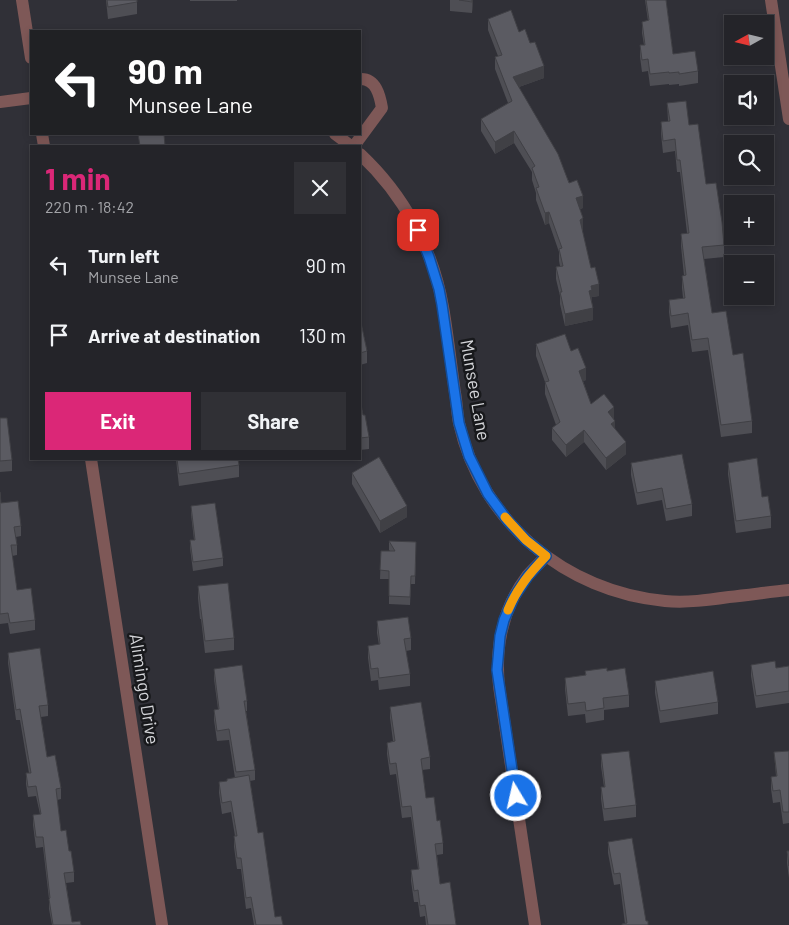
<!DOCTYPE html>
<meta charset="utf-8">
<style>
:root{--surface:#242429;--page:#303035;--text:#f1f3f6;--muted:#a3a4a8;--line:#414146;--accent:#db2777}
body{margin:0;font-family:Barlow,sans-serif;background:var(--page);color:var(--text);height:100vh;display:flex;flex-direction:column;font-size:19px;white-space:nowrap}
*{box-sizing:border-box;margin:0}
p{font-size:16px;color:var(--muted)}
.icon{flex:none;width:28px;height:28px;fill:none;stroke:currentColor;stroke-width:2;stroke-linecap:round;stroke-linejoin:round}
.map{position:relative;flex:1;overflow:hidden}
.sheet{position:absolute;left:30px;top:145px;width:331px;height:315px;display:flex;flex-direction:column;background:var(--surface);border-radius:0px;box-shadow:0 2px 8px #0003,0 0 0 1px var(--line)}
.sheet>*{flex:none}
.top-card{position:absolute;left:30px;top:30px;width:331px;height:105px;border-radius:0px;box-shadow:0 2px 8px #0003,0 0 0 1px var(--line);background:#202124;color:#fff;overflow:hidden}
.needle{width:32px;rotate:262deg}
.tools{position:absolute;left:724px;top:15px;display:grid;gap:10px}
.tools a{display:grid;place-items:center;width:50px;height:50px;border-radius:0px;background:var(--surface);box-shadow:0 2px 8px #0003,0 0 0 1px var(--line);font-size:25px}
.pin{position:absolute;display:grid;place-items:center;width:42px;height:42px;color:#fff;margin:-21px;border-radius:10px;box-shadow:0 2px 8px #0006}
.me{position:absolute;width:55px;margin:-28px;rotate:351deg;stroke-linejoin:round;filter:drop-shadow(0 0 4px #0008)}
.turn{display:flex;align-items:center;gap:18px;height:105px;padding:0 15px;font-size:22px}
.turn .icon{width:65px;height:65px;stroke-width:2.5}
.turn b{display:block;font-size:35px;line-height:42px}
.round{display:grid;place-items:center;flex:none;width:52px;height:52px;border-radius:0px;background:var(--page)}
.summary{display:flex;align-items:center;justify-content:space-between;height:85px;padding:0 15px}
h1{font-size:30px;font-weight:700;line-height:38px;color:var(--accent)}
.action{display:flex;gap:10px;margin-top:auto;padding:10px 15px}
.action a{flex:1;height:58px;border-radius:0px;background:var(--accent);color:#fff;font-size:20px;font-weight:700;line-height:58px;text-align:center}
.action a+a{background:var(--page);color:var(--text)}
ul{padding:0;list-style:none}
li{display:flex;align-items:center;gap:15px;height:70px;padding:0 15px}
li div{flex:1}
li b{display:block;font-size:19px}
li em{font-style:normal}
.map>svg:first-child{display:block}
</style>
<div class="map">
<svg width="789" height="925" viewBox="0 0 789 925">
<rect width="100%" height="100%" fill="#303037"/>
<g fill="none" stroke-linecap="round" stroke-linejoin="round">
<g stroke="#7e5857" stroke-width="12">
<path d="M22,0L31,58"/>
<path d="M771,0L789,119"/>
<path d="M0,102L31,98"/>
<path d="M42,134L44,146"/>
<path d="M335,134L351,146"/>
<path d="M354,146L382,108C380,96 376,78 360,79"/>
<path d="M360,154C404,195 433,249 443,307C448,336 451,365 455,393C457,403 457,414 459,423C481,522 566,592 665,601C687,603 708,600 729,597C749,595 769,592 789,590"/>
<path d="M91,459L162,925"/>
<path d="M535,925L499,686C495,647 503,608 527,576C533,569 540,563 546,556"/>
</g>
</g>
<g fill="#4e4e54">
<path d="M106,0H137V14L108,19Z"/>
<rect x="190" y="0" width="47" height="1"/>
<path d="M450,0H473L472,13L450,11Z"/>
<path d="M645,0H666L673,54L698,71V83L679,86V84L669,85V84L650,86L648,71L642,72L640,57V45H644L642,33V22L648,21Z"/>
<path d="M488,19L519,32L544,78L519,87L583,208L580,209L583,230L582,231L591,268L599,296L592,297V302L593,320L565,326L560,304V296L556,279V267L560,266L559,261V252L549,223L545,225L536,200V193L532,180V172L514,143L495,154L481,131V119L508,103L495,69V57L498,56L488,30Z"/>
<path d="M667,103L689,125L706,184L724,245V257L704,259L712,313L733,355L752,421V433L721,437L708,350L692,352L688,325L671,328L669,312V300L683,298L682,288V276H684L681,246V234L687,233L680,172H677L675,151L663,153L661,134V122L668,121Z"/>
<path d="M360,318L367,351V363L360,365Z"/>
<path d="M536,344L571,351L586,380L583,381L591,404L614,419H613L615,428L626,454L606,470L584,442L566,457L552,440V428L556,425L545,394V382L536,356Z"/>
<path d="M360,399L363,415L369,437V449L360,450Z"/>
<path d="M0,418L12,460V471L0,472Z"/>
<path d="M176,459H238L239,465V477L179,486Z"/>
<path d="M631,463L692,504V516L666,521L662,500L637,505L631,475Z"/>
<path d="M728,463L762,497L771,516V528L736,533L728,474Z"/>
<path d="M352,473L407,517L380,533L352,484Z"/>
<path d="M0,492L1,503L21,526V536L16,537L17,545V555L12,556L17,590L35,620V630L10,634L8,623L0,624Z"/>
<path d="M191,506L223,558V566L193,571L190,548V540H194L191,514Z"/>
<path d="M389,541L416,542L415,584H411L410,605L389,604V579H380L381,551H390L389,550Z"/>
<path d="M198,586L234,638V650L205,653L201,619H200L198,598Z"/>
<path d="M377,621L411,638V650L406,651L410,674V686L379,690L378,680L371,681L368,658V646L379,645L377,633Z"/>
<path d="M8,653L48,705V716L41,717L47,757L61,788V799L57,800L61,831L69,851L74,872V882L66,883L72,922L81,925H52L49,909V899L43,847L36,848L33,825V815L40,814L36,796L28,797L26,784V773H29L20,720H16L8,663Z"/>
<path d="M751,665L776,668L789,666V703L756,708L751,676Z"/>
<path d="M214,669L247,701V711H246L255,770V780L250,781L258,833L275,917L283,925H254L251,908L246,909L241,869H237L234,847V836H235L231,812L222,814L219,793V782L227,781L235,778L229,740L217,741L214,720V710L218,709L214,679Z"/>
<path d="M585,671H607L629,695V707L604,710V720L586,723L585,714L568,716L565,689V678L585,675Z"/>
<path d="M655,681L718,702V714L660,723L655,693Z"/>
<path d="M390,707L430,757V769L422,770L426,798L437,821L443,843V854L437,855L440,884L456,925H426L425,916L420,917L418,902H414L411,881V870L418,869L411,817L402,818L396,774L390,775L387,754V743L393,741L390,718Z"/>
<path d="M789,751V823L783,824L780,802L773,803L771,789V777L776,776L774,752Z"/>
<path d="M601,754L636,805V817L604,821L601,799V787H604L601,766Z"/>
<path d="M608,842L646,921L625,924L620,884L614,885L608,853Z"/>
<path d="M787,851H789V878L787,863Z"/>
</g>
<g fill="#404045">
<path d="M472,0H473L472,13Z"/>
<path d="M544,66V78L513,89V77Z"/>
<path d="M514,131V143L495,154V142Z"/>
<path d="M583,196V208L576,210V198Z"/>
<path d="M549,212V223L545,225V213Z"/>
<path d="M583,218V230L580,232V220Z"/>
<path d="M599,284V296L592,297V302L589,303V291L591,286Z"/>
<path d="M593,308V320L565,326V314Z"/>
<path d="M586,368V380L579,383V371Z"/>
<path d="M614,407V419L608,424V412Z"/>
<path d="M615,421V433L611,424Z"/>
<path d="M584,430V442L566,457V445Z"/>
<path d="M626,442V454L606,470V458Z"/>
<path d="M407,506V517L380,533V521Z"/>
</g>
<g fill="#5b5b62" stroke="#404045">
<path d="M107,0H137V2L108,7Z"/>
<path d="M459,0H472V2Z"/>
<path d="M646,0H666L673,54L695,51L698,71L679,74V72L669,73V72L650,74L648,59L642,60L640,45H645L642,22L649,20Z"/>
<path d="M511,10L519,32L525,29L530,43L535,42L544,66L513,77L558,154L569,183L577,180L583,196L576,198L583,218L580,220L591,268L595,267L599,284L591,286L592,290L589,291L593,308L565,314L560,292H562L556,267L563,266L559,249L562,248L549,212L545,213L536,188L539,187L532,168L535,166L514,131L495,142L481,119L512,101L495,57L502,55L488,19Z"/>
<path d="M686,101L689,125L698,124L706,184L716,183L722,222L724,245L702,247L712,313L726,311L733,355L743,353L752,421L721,425L708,338L692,340L688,313L671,316L669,300L685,298L682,276L686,275L681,234L689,233L680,160H677L675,139L663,141L661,122L670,121L667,103Z"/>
<path d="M138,134H164L165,146H140Z"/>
<path d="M360,318L367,351L360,353Z"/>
<path d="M565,334L571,351L578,348L586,368L579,371L591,404L604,394L614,407L608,412L615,421L611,424L626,442L606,458L584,430L566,445L552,428L560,422L545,382L549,381L536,344Z"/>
<path d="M360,399L363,415H365L369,437L360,438Z"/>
<path d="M0,418H7L12,460L0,461Z"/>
<path d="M682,454L692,504L666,509L662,488L637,493L631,463Z"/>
<path d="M379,457L407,506L380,521L352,473Z"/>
<path d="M757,458L762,497L768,496L771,516L736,521L728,463Z"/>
<path d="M177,459H238L239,465L179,474Z"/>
<path d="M0,492L1,503L18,501L21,526L14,527L17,545H11L17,590L31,588L35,620L10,623L8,613L0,614Z"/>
<path d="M215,503L223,558L193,562L190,540H195L191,506Z"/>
<path d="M389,541L416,542L415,576H411L410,597L389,596V571L380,570L381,551H395Z"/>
<path d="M228,583L234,638L205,641L198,586Z"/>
<path d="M408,617L411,638L404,639L410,674L379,678L378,668L371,669L368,646L380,644L377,621Z"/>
<path d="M40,648L48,705L39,706L47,757L55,755L61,788L56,789L61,831L66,830L69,851H71L74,872L64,873L72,922L80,921L81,925H53L49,899L50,898L43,837H36L33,815L41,814L36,786L28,787L26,773H31L20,709L16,710L8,653Z"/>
<path d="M775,661L776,668L789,666V691L756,696L751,665Z"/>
<path d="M242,665L247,701H244L255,770L236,772L229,729L217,731L214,710L219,709L214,669Z"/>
<path d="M607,668V671L625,668L629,695L603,698L604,708L586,711L585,702L568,704L565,678L586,675L585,671Z"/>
<path d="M713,671L718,702L660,711L655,681Z"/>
<path d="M421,702L430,757L421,759L426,798L434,797L437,821L440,820L443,843L435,844L440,884L450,882L456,925H428L425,905L420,906L418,890L414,891L411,870L419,869L411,806L402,807L396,763L390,764L387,743L395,741L390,707Z"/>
<path d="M629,751L636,805L604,809L601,787H605L601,754Z"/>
<path d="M789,751V812H783L780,790L773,791L771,777L777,776L774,752Z"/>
<path d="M249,775L258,833L263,832L275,917L281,916L283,925H256L251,897L246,898L241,858H237L234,836H237L231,801L222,803L219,782L227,781V779Z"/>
<path d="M632,838L646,921H648V925H622V924L627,923L620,873L614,874L608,842Z"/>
<path d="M787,851H789V866Z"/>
</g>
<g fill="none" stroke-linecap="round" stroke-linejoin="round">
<g stroke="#114b97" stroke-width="12">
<path id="route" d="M418,230L429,257L439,289L442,305L459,423L469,456L488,494L508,521L526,540L546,556L528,576L514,597L504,620L500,636L497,670L516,796"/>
</g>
<use href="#route" stroke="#1a73e8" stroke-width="9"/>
<path stroke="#f59e0b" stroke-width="9" d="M505,517L526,540L546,556C529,574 518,587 508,610"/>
</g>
<g text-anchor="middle" stroke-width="5" stroke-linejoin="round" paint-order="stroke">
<g font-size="18" fill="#d4d5d9" stroke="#18191c">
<text transform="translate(475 390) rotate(80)" y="6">Munsee Lane</text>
<text transform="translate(144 689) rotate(81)" y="6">Alimingo Drive</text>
</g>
</g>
</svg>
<div class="tools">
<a><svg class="needle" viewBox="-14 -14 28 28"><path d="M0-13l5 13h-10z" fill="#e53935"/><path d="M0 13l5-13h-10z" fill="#a3a4a8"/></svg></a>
<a><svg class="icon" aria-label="sound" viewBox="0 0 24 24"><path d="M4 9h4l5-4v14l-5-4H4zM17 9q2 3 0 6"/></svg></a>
<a><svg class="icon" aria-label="search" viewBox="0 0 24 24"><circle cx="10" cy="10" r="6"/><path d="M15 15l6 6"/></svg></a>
<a>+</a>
<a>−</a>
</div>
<div class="pin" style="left:418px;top:230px;background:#d93025"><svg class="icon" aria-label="arrive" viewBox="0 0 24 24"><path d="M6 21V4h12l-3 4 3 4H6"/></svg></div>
<svg class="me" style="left:516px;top:796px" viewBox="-20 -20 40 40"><circle r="17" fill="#1a73e8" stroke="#fff" stroke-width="3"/><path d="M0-11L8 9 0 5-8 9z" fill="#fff"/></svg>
<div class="top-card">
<div class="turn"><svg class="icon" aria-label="left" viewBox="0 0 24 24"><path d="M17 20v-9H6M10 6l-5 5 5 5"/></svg><div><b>90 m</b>Munsee Lane</div></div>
</div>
<section class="sheet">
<div class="summary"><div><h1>1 min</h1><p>220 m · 18:42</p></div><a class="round"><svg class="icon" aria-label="close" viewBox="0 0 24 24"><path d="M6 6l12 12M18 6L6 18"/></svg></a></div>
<ul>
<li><svg class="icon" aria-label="left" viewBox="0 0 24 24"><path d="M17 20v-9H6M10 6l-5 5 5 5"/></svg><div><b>Turn left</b><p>Munsee Lane</p></div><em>90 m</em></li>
<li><svg class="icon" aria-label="arrive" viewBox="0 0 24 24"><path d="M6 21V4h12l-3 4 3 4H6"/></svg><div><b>Arrive at destination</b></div><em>130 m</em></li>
</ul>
<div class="action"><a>Exit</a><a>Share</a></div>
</section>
</div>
